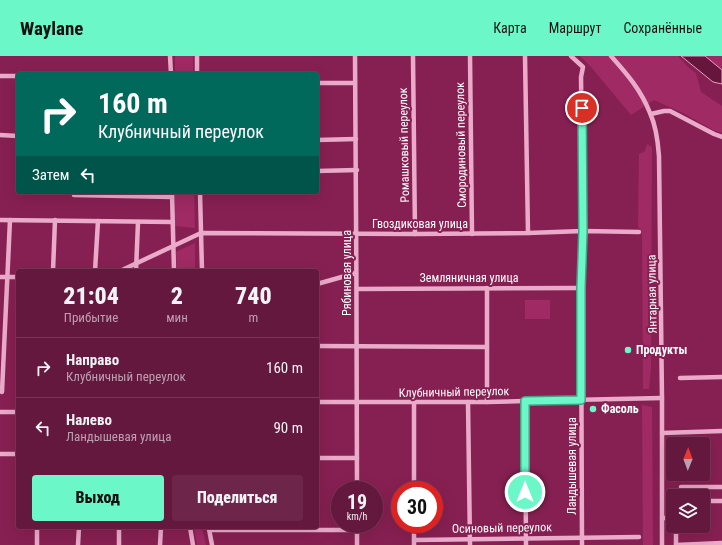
<!DOCTYPE html>
<html lang="ru">
<meta charset="utf-8">
<style>
:root{--surface:#65183e;--page:#6d2549;--text:#f1f3f6;--muted:#bca0b0;--line:#793758;--accent:#6bf7c8}
body{margin:0;font-family:"Roboto Condensed",sans-serif;background:var(--page);color:var(--text);height:100vh;display:flex;flex-direction:column;font-size:15px;white-space:nowrap}
*{box-sizing:border-box;margin:0}
p{font-size:13px;color:var(--muted)}
.icon{flex:none;width:22px;height:22px;fill:none;stroke:currentColor;stroke-width:2;stroke-linecap:round;stroke-linejoin:round}
.map{position:relative;flex:1;overflow:hidden}
.drawer{position:absolute;left:16px;top:213px;width:303px;height:260px;display:flex;flex-direction:column;background:var(--surface);border-radius:4px;box-shadow:0 4px 16px #0002,0 0 0 1px var(--line)}
.drawer>*{flex:none}
.banner{position:absolute;left:16px;top:16px;width:303px;height:122px;border-radius:4px;box-shadow:0 4px 16px #0002,0 0 0 1px var(--line);background:#00695c;color:#fff;overflow:hidden}
.needle{width:26px;rotate:1deg}
.controls{position:absolute;left:666px;top:381px;display:grid;gap:8px}
.controls a{display:grid;place-items:center;width:44px;height:44px;border-radius:4px;background:var(--surface);box-shadow:0 4px 16px #0002,0 0 0 1px var(--line);font-size:20px}
.speed{position:absolute;left:331px;top:425px;display:flex;gap:8px;font-size:20px;font-weight:700;text-align:center}
.speed>*{display:grid;place-content:center;width:52px;height:52px;border-radius:50%;background:var(--surface);box-shadow:0 4px 16px #0002,0 0 0 1px var(--line);line-height:1}
.speed small{font-size:10px;font-weight:400}
.speed .limit{border:6px solid #d22;background:#fff;color:#111}
.pin{position:absolute;display:grid;place-items:center;width:34px;height:34px;color:#fff;margin:-17px;border:2px solid #fff;border-radius:50%;box-shadow:0 1px 4px #0007}
.me{position:absolute;width:44px;margin:-22px;rotate:0deg;stroke-linejoin:round;filter:drop-shadow(0 0 3px #0008)}
.turn{display:flex;align-items:center;gap:14px;height:84px;padding:0 16px;font-size:18px}
.turn .icon{width:52px;height:52px;stroke-width:2.5}
.turn b{display:block;font-size:28px;line-height:34px}
.then{display:flex;align-items:center;height:38px;padding:0 16px;background:#0003;gap:8px;font-size:15px}
.eta{display:flex;justify-content:space-evenly;align-items:center;height:68px;text-align:center}
.eta b{font-size:24px;font-weight:800;line-height:28px}
.primary-button{display:flex;gap:8px;margin-top:auto;padding:8px 16px}
.primary-button a{flex:1;height:46px;border-radius:4px;background:var(--accent);color:#111;font-size:16px;font-weight:800;line-height:46px;text-align:center}
.primary-button a+a{background:var(--page);color:var(--text)}
ul{padding:0;list-style:none}
li{display:flex;align-items:center;gap:12px;height:60px;padding:0 16px;border-top:1px solid var(--line)}
li div{flex:1}
li b{display:block;font-size:15px}
li em{font-style:normal}
header{display:flex;align-items:center;gap:24px;box-sizing:border-box;height:56px;padding:0 20px;background:var(--accent);color:#111}
header strong{font-size:19px}
nav{display:flex;gap:22px;margin-inline-start:auto;font-size:14px}
.map>svg:first-child{display:block}
</style>
<header>
<strong>Waylane</strong>
<nav><a>Карта</a><a>Маршрут</a><a>Сохранённые</a></nav>
</header>
<div class="map">
<svg width="722" height="489" viewBox="0 0 722 489">
<rect width="100%" height="100%" fill="#872052"/>
<g fill="#9f2a64">
<rect x="175" y="0" width="18" height="18"/>
<path d="M580,0H678L688,11L696,17L701,36L722,50V77L713,74L685,58L654,44L631,59L591,11Z"/>
<path d="M705,0H722V14Z"/>
<path d="M647,88L652,91L651,312L649,333H643L642,175L638,171L639,98L645,95Z"/>
<path d="M175,136H194L195,172L175,170Z"/>
<path d="M195,187V215H177L176,196Z"/>
<rect x="525" y="244" width="25" height="19"/>
<path d="M642,349L652,351L653,489H643Z"/>
<path d="M194,471H202L206,489H197Z"/>
</g>
<path fill="#66163c" stroke="#eb9ec6" d="M681,0H705L722,14V28L713,26Z"/>
<g fill="none" stroke-linecap="round" stroke-linejoin="round">
<g stroke="#eaaaca" stroke-width="4.5">
<path d="M170,0L171,18"/>
<path d="M197,0V18"/>
<path d="M355,0C357,145 356,289 357,434"/>
<path d="M413,0L415,178"/>
<path d="M470,0L472,178"/>
<path d="M525,0L528,177"/>
<path d="M571,0L583,11L581,21L583,175L581,232L582,489"/>
<path d="M611,0C627,18 641,34 650,57C656,70 658,86 659,100L662,342V489"/>
<path d="M0,20H18"/>
<path d="M317,27H355"/>
<path d="M651,58L664,55H670L714,78L722,81"/>
<path d="M0,79L18,80"/>
<path d="M317,84L356,83"/>
<path d="M317,115L357,114"/>
<path d="M172,136L174,215"/>
<path d="M200,136L202,215"/>
<path d="M74,139L172,141"/>
<path d="M0,164L173,166"/>
<path d="M53,215L55,164"/>
<path d="M95,215L98,165"/>
<path d="M120,215L201,177L415,178L528,177L583,175L639,176"/>
<path d="M136,215L138,166"/>
<path d="M0,221H18"/>
<path d="M317,228L356,217"/>
<path d="M487,232V346"/>
<path d="M357,233L581,232"/>
<path d="M317,290L487,291"/>
<path d="M680,322L722,321"/>
<path d="M2,336L10,164"/>
<path d="M525,345L526,489"/>
<path d="M317,346H487L525,345L662,342"/>
<path d="M414,346V434"/>
<path d="M468,346L470,489"/>
<path d="M0,356H18"/>
<path d="M662,377L722,375"/>
<path d="M0,398H18"/>
<path d="M317,402H357"/>
<path d="M681,431H722"/>
<path d="M703,445H722"/>
<path d="M662,462H668L673,461"/>
<path d="M357,468V489"/>
<path d="M414,468V489"/>
<path d="M190,471L193,489"/>
<path d="M209,473L212,489"/>
<path d="M210,474H357"/>
<path d="M414,484L639,481"/>
<path d="M37,489V471"/>
<path d="M78,489L79,471"/>
<path d="M119,489V471"/>
<path d="M160,489L161,471"/>
<path d="M676,489L722,487"/>
<path d="M676,489V470"/>
</g>
</g>
<g fill="none" stroke-linecap="round" stroke-linejoin="round">
<g stroke="#46a182" stroke-width="10">
<path id="route" d="M525,436V345L581,344V232L583,175L582,52"/>
</g>
<use href="#route" stroke="#6bf7c8" stroke-width="7"/>
</g>
<g fill="#6bf7c8" stroke="#872052" stroke-width="1.5">
<circle cx="628" cy="294" r="4"/>
<circle cx="593" cy="353" r="4"/>
</g>
<g text-anchor="middle" stroke-width="4" stroke-linejoin="round" paint-order="stroke">
<g font-size="12" fill="#fff" stroke="#872052">
<text transform="translate(404 89) rotate(-91)" y="4">Ромашковый переулок</text>
<text transform="translate(461 89) rotate(-91)" y="4">Смородиновый переулок</text>
<text x="420" y="172">Гвоздиковая улица</text>
<text transform="translate(347 217) rotate(-90)" y="4">Рябиновая улица</text>
<text x="469" y="226">Земляничная улица</text>
<text transform="translate(652 238) rotate(-91)" y="4">Янтарная улица</text>
<text transform="translate(454 336) rotate(-1)" y="4">Клубничный переулок</text>
<text transform="translate(572 410) rotate(-90)" y="4">Ландышевая улица</text>
<text transform="translate(502 472) rotate(-1)" y="4">Осиновый переулок</text>
</g>
<g font-size="12" font-weight="bold" fill="#fff" stroke="#872052" text-anchor="start">
<text x="636" y="298">Продукты</text>
<text x="601" y="357">Фасоль</text>
</g>
</g>
</svg>
<div class="controls">
<a><svg class="needle" viewBox="-14 -14 28 28"><path d="M0-13l5 13h-10z" fill="#e53935"/><path d="M0 13l5-13h-10z" fill="#bca0b0"/></svg></a>
<a><svg class="icon" aria-label="layers" viewBox="0 0 24 24"><path d="M12 4l9 5-9 5-9-5zM3 14l9 5 9-5"/></svg></a>
</div>
<div class="speed"><div>19<small>km/h</small></div><div class="limit">30</div></div>
<div class="pin" style="left:582px;top:52px;background:#d93025"><svg class="icon" aria-label="arrive" viewBox="0 0 24 24"><path d="M6 21V4h12l-3 4 3 4H6"/></svg></div>
<svg class="me" style="left:525px;top:436px" viewBox="-20 -20 40 40"><circle r="17" fill="#6bf7c8" stroke="#fff" stroke-width="3"/><path d="M0-11L8 9 0 5-8 9z" fill="#fff"/></svg>
<div class="banner">
<div class="turn"><svg class="icon" aria-label="right" viewBox="0 0 24 24"><path d="M7 20v-9h11M14 6l5 5-5 5"/></svg><div><b>160 m</b>Клубничный переулок</div></div>
<div class="then">Затем<svg class="icon" aria-label="left" viewBox="0 0 24 24"><path d="M17 20v-9H6M10 6l-5 5 5 5"/></svg></div>
</div>
<section class="drawer">
<div class="eta">
<div><b>21:04</b><p>Прибытие</p></div>
<div><b>2</b><p>мин</p></div>
<div><b>740</b><p>m</p></div>
</div>
<ul>
<li><svg class="icon" aria-label="right" viewBox="0 0 24 24"><path d="M7 20v-9h11M14 6l5 5-5 5"/></svg><div><b>Направо</b><p>Клубничный переулок</p></div><em>160 m</em></li>
<li><svg class="icon" aria-label="left" viewBox="0 0 24 24"><path d="M17 20v-9H6M10 6l-5 5 5 5"/></svg><div><b>Налево</b><p>Ландышевая улица</p></div><em>90 m</em></li>
</ul>
<div class="primary-button"><a>Выход</a><a>Поделиться</a></div>
</section>
</div>
